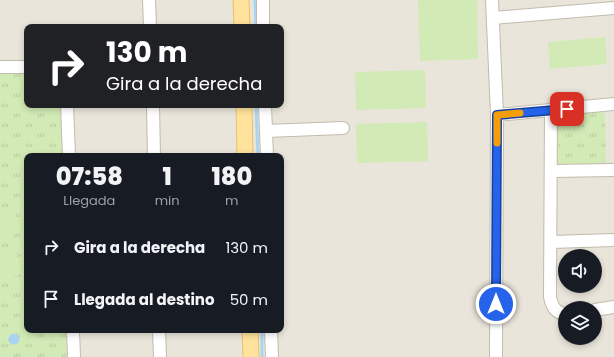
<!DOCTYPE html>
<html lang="es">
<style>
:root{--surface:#171b24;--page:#20242c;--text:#f1f3f6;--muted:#9ea1a6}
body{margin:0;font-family:Poppins,sans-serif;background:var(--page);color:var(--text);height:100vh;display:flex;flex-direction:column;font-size:15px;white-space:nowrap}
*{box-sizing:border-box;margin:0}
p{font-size:13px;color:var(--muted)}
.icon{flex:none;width:22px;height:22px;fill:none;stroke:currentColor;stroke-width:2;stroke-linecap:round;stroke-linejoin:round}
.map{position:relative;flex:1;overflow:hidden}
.sheet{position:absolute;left:24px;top:153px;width:260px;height:180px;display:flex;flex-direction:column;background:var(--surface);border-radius:8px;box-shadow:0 2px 6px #0003}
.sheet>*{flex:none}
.guide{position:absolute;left:24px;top:24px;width:260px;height:84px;border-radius:8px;box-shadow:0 2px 6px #0003;background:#202124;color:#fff;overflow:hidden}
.controls{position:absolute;left:558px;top:249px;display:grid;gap:8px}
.controls a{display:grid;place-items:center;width:44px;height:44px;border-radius:50%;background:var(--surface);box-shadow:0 2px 6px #0003;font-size:20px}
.pin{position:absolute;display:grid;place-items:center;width:34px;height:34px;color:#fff;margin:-17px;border-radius:8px;box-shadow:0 2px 6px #0006}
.me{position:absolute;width:44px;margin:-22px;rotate:0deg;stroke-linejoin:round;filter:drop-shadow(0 0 3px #0008)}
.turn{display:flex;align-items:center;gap:14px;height:84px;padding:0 16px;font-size:18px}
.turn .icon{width:52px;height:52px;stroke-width:2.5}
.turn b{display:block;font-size:28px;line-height:34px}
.eta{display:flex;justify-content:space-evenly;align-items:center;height:68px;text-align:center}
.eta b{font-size:24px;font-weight:800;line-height:28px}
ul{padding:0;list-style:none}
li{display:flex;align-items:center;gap:12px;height:52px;padding:0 16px}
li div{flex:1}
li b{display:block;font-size:15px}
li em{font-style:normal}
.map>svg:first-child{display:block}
</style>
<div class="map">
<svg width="614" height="357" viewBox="0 0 614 357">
<defs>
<pattern id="grass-tufts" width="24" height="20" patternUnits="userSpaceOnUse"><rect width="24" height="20" fill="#d2eab5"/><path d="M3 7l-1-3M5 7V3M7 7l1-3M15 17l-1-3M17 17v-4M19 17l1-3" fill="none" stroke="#b6ca9c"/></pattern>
<pattern id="water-ripples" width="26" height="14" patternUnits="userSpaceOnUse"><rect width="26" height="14" fill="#a9d4f2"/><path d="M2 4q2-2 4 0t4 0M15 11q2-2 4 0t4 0" fill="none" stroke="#8caec5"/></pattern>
</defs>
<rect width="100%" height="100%" fill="#f6f3ec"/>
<path fill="#eae5da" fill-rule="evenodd" d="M0,0H614V357H0ZM27,27H281V105H27ZM27,156H281V330H27ZM565,256H595V286H565ZM565,308H595V338H565Z"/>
<g fill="url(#grass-tufts)">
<path d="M27,72V105H61L62,156H27V330H66L67,357H0V73Z"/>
<path d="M605,111L606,164L557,167V115Z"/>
</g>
<g fill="#d2eab5">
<path d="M418,0H477L478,59L420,61Z"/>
<path d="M605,37L607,64L550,69L548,42Z"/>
<path d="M425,70L426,108L356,110L355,72Z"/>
<path d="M427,122L428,161L357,163L356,124Z"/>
<path d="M16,212L17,234L0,235V213Z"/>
<path d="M17,254L18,276L0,277V255Z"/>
</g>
<circle fill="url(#water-ripples)" cx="14" cy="339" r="5.5"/>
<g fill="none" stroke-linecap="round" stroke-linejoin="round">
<g stroke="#a9d4f2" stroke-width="3">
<path d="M255,0L256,27"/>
<path d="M256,105L258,156"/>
<path d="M262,330V357"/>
</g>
<g stroke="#c2bbae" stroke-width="14">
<g id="minor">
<path d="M149,0L150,27"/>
<path d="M263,0V27"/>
<path d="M492,0L497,115L496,357"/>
<path d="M493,18L614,8"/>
<path d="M0,67H27"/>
<path d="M67,105L69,156"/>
<path d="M153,105L154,156"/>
<path d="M265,105L267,156"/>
<path d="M551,110L550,297C552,306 555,313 565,314"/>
<path d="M497,115L614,104"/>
<path d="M266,131L343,128"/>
<path d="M552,171L614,170"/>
<path d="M551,242L614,240"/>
<path d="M595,310L614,307"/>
<path d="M73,330L74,357"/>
<path d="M159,330L160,357"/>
<path d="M271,330L272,357"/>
</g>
</g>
<g stroke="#e6c16a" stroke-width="17">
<g id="major">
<path d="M241,0L242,27"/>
<path d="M244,105L245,156"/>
<path d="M250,330L251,357"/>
</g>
</g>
<use href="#minor" stroke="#fff" stroke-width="12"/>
<use href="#major" stroke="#ffe39c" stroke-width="15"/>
</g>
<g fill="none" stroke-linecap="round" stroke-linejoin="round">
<g stroke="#184099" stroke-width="10">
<path id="route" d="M496,304L497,115L567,109"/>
</g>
<use href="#route" stroke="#2563eb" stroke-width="7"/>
<path stroke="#f59e0b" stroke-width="7" d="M497,143V115L520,113"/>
</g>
</svg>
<div class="controls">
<a><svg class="icon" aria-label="sound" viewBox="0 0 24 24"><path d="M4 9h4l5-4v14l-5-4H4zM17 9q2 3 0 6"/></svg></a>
<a><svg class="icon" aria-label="layers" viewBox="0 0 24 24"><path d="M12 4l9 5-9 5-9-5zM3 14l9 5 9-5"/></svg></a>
</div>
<div class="pin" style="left:567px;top:109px;background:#d93025"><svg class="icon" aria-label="arrive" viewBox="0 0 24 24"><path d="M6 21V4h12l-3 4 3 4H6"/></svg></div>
<svg class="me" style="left:496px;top:304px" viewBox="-20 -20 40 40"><circle r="17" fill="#2563eb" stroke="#fff" stroke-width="3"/><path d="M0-11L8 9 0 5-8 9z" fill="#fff"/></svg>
<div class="guide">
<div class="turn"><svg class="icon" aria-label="right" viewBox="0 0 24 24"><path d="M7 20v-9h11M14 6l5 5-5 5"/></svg><div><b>130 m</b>Gira a la derecha</div></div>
</div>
<section class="sheet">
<div class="eta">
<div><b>07:58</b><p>Llegada</p></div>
<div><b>1</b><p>min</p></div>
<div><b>180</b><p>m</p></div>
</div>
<ul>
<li><svg class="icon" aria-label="right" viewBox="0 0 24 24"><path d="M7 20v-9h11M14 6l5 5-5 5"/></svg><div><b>Gira a la derecha</b></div><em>130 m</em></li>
<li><svg class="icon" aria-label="arrive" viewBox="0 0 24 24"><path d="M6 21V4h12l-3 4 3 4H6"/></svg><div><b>Llegada al destino</b></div><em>50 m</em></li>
</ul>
</section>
</div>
